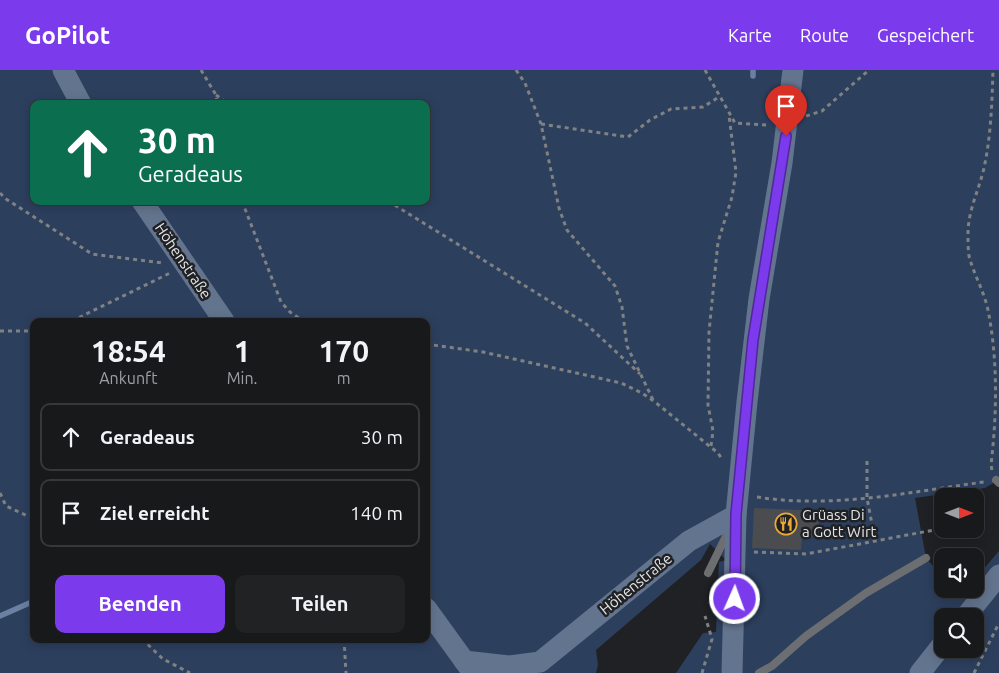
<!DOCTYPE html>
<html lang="de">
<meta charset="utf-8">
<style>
:root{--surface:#17191b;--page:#202224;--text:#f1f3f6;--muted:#9ea0a3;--line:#36383a;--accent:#7c3aed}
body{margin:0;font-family:Ubuntu,sans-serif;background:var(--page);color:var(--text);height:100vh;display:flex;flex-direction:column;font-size:19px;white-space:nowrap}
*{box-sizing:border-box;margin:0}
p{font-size:16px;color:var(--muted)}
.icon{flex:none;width:28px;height:28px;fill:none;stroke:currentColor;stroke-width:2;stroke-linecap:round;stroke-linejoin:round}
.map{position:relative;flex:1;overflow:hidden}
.details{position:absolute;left:30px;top:248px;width:400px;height:325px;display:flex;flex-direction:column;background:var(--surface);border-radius:10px;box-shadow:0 2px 12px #0003,0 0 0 1px var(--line)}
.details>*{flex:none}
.guide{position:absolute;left:30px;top:30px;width:400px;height:105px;border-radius:10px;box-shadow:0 2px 12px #0003,0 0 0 1px var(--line);background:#0b6e4f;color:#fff;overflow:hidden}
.needle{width:32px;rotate:90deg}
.controls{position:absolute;left:934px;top:418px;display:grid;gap:10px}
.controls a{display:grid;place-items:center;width:50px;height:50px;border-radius:10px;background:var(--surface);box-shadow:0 2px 12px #0003,0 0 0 1px var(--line);font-size:25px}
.pin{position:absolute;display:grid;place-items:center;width:42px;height:42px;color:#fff;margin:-51px -21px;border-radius:50% 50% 50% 0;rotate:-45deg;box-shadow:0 0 5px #0007}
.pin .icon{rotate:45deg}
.me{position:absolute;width:55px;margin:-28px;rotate:2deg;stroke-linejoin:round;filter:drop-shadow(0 0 4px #0008)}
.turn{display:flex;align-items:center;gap:18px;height:105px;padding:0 25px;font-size:22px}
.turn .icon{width:65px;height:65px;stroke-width:2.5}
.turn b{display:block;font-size:35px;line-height:42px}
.eta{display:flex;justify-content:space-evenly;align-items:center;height:85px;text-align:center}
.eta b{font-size:30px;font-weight:700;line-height:35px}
.primary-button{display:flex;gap:10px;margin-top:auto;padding:10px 25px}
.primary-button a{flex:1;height:58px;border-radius:10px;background:var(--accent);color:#fff;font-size:20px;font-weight:700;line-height:58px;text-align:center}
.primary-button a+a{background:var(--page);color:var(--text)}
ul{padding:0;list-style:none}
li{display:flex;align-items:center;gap:15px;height:68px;margin:0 10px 8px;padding:0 15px;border:2px solid var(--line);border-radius:10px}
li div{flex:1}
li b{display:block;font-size:19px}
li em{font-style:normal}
header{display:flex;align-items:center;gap:30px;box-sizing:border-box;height:70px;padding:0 25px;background:var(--accent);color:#fff}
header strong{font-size:24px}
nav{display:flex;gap:28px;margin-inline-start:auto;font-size:18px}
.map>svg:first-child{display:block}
</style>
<header>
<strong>GoPilot</strong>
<nav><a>Karte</a><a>Route</a><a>Gespeichert</a></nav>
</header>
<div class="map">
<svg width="999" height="603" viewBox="0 0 999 603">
<rect width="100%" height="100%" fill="#1f2124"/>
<path fill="#2c3f5d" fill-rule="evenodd" d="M0,0H999V410L985,418L915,428L926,488L942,506V519H954L961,526L967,519H975V509L999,481V603H676L703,563L716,562L719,492L726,490L710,474L701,490L596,580L598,595L596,603H0ZM34,34H426V131H34ZM34,251H426V569H34ZM942,546H975V579H942Z"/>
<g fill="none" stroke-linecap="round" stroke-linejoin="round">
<g stroke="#6b80a2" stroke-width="5.5">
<path d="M753,0V6"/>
<path d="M0,546L34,531"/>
</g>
</g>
<path fill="#4a4c50" d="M754,438L819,441L818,467L802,466L801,480L752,478Z"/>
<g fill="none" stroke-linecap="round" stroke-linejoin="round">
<g stroke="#7f8183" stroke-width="3" stroke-dasharray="4 4" stroke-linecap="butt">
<path d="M201,0L216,25L217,34"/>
<path d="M516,0L525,13L541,54L559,138L567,160L615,216L622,237L627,276L654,332"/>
<path d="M705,0L735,53L768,55"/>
<path d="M216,25L229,34"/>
<path d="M806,46L822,41L869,0"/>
<path d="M541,54L628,67L650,50L671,39L703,37L719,27"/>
<path d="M0,123L6,129L92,184L162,193"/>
<path d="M242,131L281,232L290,242L303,251"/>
<path d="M388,131L585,253L640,304"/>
<path d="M72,251L170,203"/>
<path d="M0,261H34"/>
<path d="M426,274L483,282L621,313L642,323L655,332L718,383L722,389"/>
<path d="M711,376L713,361L708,335L709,262L718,172L732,127L736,102L729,45"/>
<path d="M867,391V428L875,470"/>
<path d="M992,400L991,395C997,343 998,291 988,240C984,221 974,205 969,186C968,180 968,171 968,164C968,140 979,120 984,98C991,66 992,33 993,0"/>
<path d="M0,423L6,436L34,449"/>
<path d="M757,427C833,439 909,422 984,412"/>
<path d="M754,482L806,484L934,460"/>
<path d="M142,569L163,589L190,603"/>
<path d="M344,569L346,603"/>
<path d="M702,603L712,569L705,546"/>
<path d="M974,603L999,553"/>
</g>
<g stroke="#6c6e72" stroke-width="8">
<path d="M996,410L999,413"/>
<path d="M708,503L729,460"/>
<path d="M759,603L772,596L806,566L866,523L926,488"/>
</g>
<g stroke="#63748e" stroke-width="21">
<path d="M63,0L81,34"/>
<path d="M142,131L224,251"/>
<path d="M426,538L473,603"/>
<path d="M966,546L999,505"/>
<path d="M464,591L510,596L540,592L689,471L736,445"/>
<path d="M732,603L736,445L747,332L759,229L782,93L793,0"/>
<path d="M920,603L942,575"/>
</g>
</g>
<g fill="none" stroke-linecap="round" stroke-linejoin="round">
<g stroke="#51269a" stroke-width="12">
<path id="route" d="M735,529L736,444L753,270L786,66"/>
</g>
<use href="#route" stroke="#7c3aed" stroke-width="9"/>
</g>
<defs>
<g id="restaurant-ring" transform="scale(1.125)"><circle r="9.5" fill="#1f2124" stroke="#e9ab38" stroke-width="1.5"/><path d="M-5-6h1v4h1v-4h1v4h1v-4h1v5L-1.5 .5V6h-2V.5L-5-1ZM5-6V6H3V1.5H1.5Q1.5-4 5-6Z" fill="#e9ab38"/></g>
</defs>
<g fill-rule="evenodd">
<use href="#restaurant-ring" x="786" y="454"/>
</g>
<g text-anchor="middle" stroke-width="5" stroke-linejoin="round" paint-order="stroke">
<g font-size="15" fill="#e4e5e7" stroke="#1f2124">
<text transform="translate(183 191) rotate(56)" y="5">Höhenstraße</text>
<text transform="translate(636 514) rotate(-39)" y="5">Höhenstraße</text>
</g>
<g font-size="15" fill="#e4e5e7" stroke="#1f2124" text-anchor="start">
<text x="802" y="450">Grüass Di<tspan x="802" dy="17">a Gott Wirt</tspan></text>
</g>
</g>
</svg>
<div class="controls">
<a><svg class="needle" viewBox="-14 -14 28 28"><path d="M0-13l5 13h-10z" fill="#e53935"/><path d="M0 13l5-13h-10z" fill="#9ea0a3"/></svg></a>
<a><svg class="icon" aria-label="sound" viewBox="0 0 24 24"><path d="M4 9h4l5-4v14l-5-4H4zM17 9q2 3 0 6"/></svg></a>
<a><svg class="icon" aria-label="search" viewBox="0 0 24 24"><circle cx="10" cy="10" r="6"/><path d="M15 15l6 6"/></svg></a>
</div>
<div class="pin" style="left:786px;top:66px;background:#d93025"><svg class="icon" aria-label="arrive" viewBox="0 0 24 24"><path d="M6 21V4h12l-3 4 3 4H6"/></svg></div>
<svg class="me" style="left:735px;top:529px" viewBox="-20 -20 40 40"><circle r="17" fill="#7c3aed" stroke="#fff" stroke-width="3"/><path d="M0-11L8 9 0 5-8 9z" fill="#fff"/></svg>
<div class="guide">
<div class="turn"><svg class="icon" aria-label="ahead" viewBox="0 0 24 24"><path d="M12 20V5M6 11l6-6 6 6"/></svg><div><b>30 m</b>Geradeaus</div></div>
</div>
<section class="details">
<div class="eta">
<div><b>18:54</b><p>Ankunft</p></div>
<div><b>1</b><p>Min.</p></div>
<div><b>170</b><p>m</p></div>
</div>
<ul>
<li><svg class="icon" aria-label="ahead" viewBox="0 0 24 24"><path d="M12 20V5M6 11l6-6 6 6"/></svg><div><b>Geradeaus</b></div><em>30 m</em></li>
<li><svg class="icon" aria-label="arrive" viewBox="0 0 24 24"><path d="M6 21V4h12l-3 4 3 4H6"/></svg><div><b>Ziel erreicht</b></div><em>140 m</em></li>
</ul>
<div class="primary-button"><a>Beenden</a><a>Teilen</a></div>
</section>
</div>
